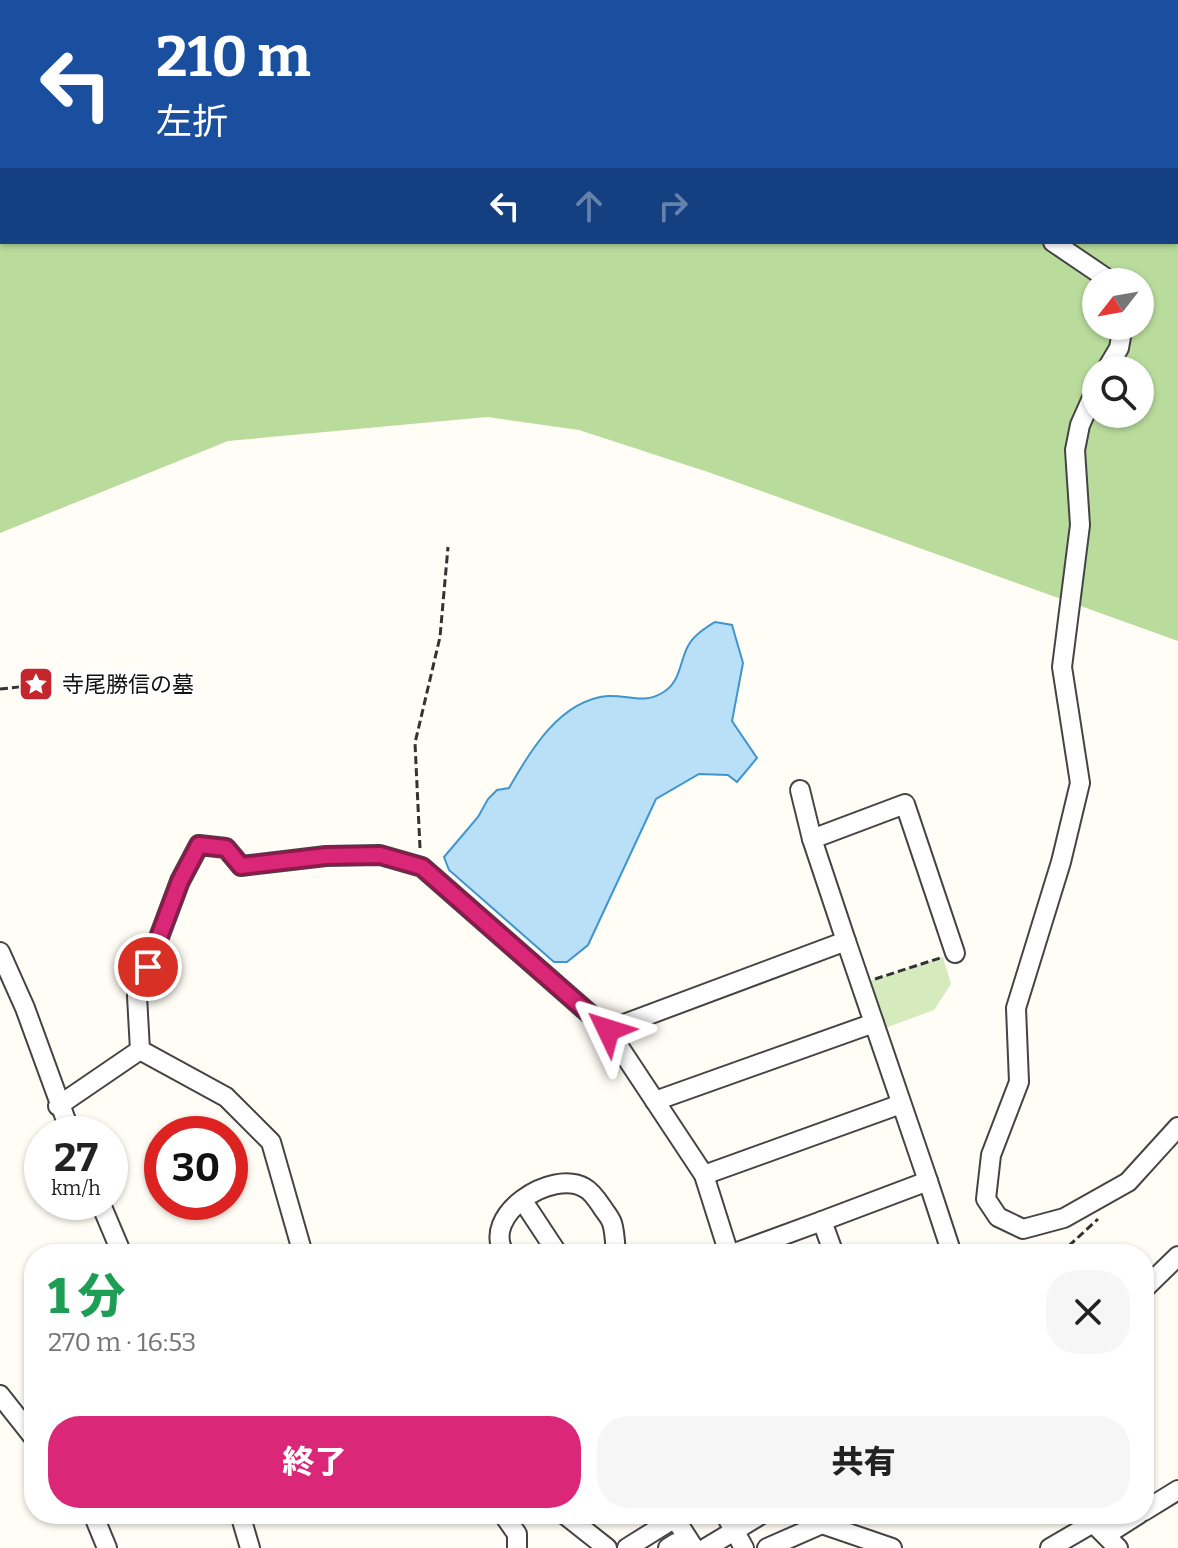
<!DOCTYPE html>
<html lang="ja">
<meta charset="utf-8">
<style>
:root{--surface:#fff;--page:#f6f6f6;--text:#222;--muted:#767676;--accent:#db2777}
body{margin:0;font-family:Bitter,"Noto Sans JP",serif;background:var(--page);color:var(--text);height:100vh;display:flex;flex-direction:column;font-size:30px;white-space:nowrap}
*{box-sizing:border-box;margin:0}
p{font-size:26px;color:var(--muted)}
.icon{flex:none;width:44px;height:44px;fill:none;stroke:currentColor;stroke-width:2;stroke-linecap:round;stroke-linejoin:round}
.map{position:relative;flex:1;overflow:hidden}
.details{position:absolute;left:24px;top:1244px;width:1130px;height:280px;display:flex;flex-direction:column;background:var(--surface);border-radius:32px;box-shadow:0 2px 6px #0004}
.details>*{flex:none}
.hud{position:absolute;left:0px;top:0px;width:1178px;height:244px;box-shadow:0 2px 6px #0004;background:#1a4fa0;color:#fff;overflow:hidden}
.needle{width:52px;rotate:239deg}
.controls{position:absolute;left:1082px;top:268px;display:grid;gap:16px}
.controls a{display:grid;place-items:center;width:72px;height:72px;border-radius:50%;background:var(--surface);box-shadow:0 2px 6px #0004;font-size:40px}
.speed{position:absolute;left:24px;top:1116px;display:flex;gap:16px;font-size:40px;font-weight:700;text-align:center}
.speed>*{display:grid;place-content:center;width:104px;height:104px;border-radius:50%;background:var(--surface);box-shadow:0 2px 6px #0004;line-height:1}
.speed small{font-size:20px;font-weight:400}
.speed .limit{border:12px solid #d22;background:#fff;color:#111}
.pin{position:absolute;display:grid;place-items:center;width:68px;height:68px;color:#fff;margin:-34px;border:4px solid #fff;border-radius:50%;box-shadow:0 2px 8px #0007}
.me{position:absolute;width:88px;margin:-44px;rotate:311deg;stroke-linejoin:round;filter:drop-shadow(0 0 6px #0008)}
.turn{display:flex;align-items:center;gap:28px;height:168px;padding:0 24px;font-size:36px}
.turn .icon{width:104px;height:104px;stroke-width:2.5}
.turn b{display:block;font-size:56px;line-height:68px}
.lanes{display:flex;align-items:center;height:76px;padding:0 24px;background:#0003;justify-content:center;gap:40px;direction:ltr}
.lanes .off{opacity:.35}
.round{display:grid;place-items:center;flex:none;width:84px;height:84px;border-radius:32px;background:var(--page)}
.summary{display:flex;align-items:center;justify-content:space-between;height:136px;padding:0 24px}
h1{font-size:48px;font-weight:800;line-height:60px;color:#1e9e55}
.action{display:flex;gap:16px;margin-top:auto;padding:16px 24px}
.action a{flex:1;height:92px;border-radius:32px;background:var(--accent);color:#fff;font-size:32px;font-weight:800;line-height:92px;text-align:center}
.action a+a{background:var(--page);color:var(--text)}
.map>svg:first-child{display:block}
</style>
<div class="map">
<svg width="1178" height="1548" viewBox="0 0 1178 1548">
<rect width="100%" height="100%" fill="#fffdf5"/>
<path fill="#d5ebbd" d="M943,957L951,984L934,1010L877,1031L860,984Z"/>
<path fill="#b9dc9c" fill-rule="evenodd" d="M0,0L366,2H2V242H1176V2H769L1178,0V641L711,473L579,430L487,417L228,441L0,533ZM1096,282H1140V326H1096ZM1096,370H1140V414H1096Z"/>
<path fill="#b9e0f7" stroke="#3f96cf" stroke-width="2" d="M715,622L732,625L743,663L732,721L757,758L737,782L728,775L699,774L656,799L588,945L567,962H554L449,870L444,857L478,817L488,799L497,790L509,788C530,751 560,700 608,696C628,695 644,704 662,693C681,682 679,663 688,646C694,635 704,629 715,622Z"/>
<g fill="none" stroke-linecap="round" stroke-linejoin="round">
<g stroke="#444" stroke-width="22">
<g id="minor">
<path d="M996,0L1000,2"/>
<path d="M1053,242L1112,282"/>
<path d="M1106,370L1119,348L1123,326"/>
<path d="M1096,389L1080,425L1075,450L1080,525L1062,667L1080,783L1061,862L1016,1008L1019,1082L991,1155L986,1199L998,1217L1023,1229L1064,1218L1128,1182L1178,1127"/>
<path d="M800,790L812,839L846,941"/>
<path d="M812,839L905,804L955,953"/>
<path d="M0,952L25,1008L71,1134"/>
<path d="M140,1050L226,1097L271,1142L303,1254"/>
<path d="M655,1101L874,1023"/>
<path d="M58,1106L140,1050L137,996L180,881L199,845L226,848L241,866L326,856L380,855L422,867L608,1030"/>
<path d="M704,1175L901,1104"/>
<path d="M928,1181L952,1254"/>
<path d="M523,1201L558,1254"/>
<path d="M100,1202L122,1254"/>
<path d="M505,1254C479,1216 552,1168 585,1188C591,1191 598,1201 602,1207C605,1212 610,1217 612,1223C615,1232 615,1244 616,1254"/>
<path d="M729,1254L704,1175L608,1030L846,941L928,1181L822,1221L834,1254"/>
<path d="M732,1254L822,1221"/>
<path d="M1144,1289L1178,1256"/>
<path d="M0,1395L34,1438"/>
<path d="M1144,1511L1178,1490"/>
<path d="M93,1514L107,1548"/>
<path d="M240,1514L250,1548"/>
<path d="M503,1514L517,1534V1548"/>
<path d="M564,1514L607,1548"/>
<path d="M672,1514L694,1548"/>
<path d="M725,1514L744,1548"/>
<path d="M1091,1514L1093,1523L1118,1548"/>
<path d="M822,1524L892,1548"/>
<path d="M1106,1535L1139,1514"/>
<path d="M627,1548L675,1518"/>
<path d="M668,1548L676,1543L678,1548"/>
<path d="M706,1548L762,1514"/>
<path d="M767,1548L822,1524L834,1514"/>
<path d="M1050,1548L1093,1523"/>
</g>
</g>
<g stroke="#333" stroke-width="3" stroke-dasharray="8 4" stroke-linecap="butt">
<path d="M6,0L8,2"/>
<path d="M623,2L626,0"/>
<path d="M0,241H2"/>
<path d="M0,689L28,686"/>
<path d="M420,848L415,743L440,637L448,547"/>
<path d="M875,979L940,958"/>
<path d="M1060,1254L1098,1219"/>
</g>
<use href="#minor" stroke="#fff" stroke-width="18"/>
</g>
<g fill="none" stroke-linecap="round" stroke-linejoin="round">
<g stroke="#8e194d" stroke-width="20">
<path id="route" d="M148,967L180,881L199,845L226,848L241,866L326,856L380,855L422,867L608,1030"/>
</g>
<use href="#route" stroke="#db2777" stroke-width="14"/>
</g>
<defs>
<g id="sight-square" transform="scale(1.8)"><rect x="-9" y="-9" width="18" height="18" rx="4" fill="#c4262e" stroke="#fff"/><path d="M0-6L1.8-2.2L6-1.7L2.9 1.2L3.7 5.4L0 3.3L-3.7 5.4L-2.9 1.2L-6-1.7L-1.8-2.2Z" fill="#fff"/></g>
</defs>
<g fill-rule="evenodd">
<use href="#sight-square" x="36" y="684"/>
</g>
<g text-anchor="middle" stroke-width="8" stroke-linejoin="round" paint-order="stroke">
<g font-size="22" fill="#111" stroke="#fff" text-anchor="start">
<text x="62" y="692">寺尾勝信の墓</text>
</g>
</g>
</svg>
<div class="controls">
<a><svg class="needle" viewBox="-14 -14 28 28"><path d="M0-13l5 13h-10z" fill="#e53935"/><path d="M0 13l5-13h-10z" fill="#767676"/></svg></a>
<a><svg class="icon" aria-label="search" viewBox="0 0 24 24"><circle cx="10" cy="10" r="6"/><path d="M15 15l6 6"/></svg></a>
</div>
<div class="speed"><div>27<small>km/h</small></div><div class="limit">30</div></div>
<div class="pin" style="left:148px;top:967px;background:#d93025"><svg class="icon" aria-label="arrive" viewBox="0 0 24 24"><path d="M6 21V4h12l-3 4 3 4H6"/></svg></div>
<svg class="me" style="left:608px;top:1030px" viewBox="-20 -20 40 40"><path d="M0-17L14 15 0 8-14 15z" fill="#db2777" stroke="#fff" stroke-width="4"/></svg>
<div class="hud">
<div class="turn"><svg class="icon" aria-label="left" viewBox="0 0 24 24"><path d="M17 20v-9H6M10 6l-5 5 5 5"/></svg><div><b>210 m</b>左折</div></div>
<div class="lanes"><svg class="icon" aria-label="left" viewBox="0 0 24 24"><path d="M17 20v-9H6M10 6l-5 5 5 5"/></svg><svg class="icon off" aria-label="ahead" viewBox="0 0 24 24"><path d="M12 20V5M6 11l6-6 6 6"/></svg><svg class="icon off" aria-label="right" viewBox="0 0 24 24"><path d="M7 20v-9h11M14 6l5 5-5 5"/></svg></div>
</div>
<section class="details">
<div class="summary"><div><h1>1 分</h1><p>270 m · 16:53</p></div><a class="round"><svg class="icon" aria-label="close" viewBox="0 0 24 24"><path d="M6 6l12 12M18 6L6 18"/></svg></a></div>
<div class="action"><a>終了</a><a>共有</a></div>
</section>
</div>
